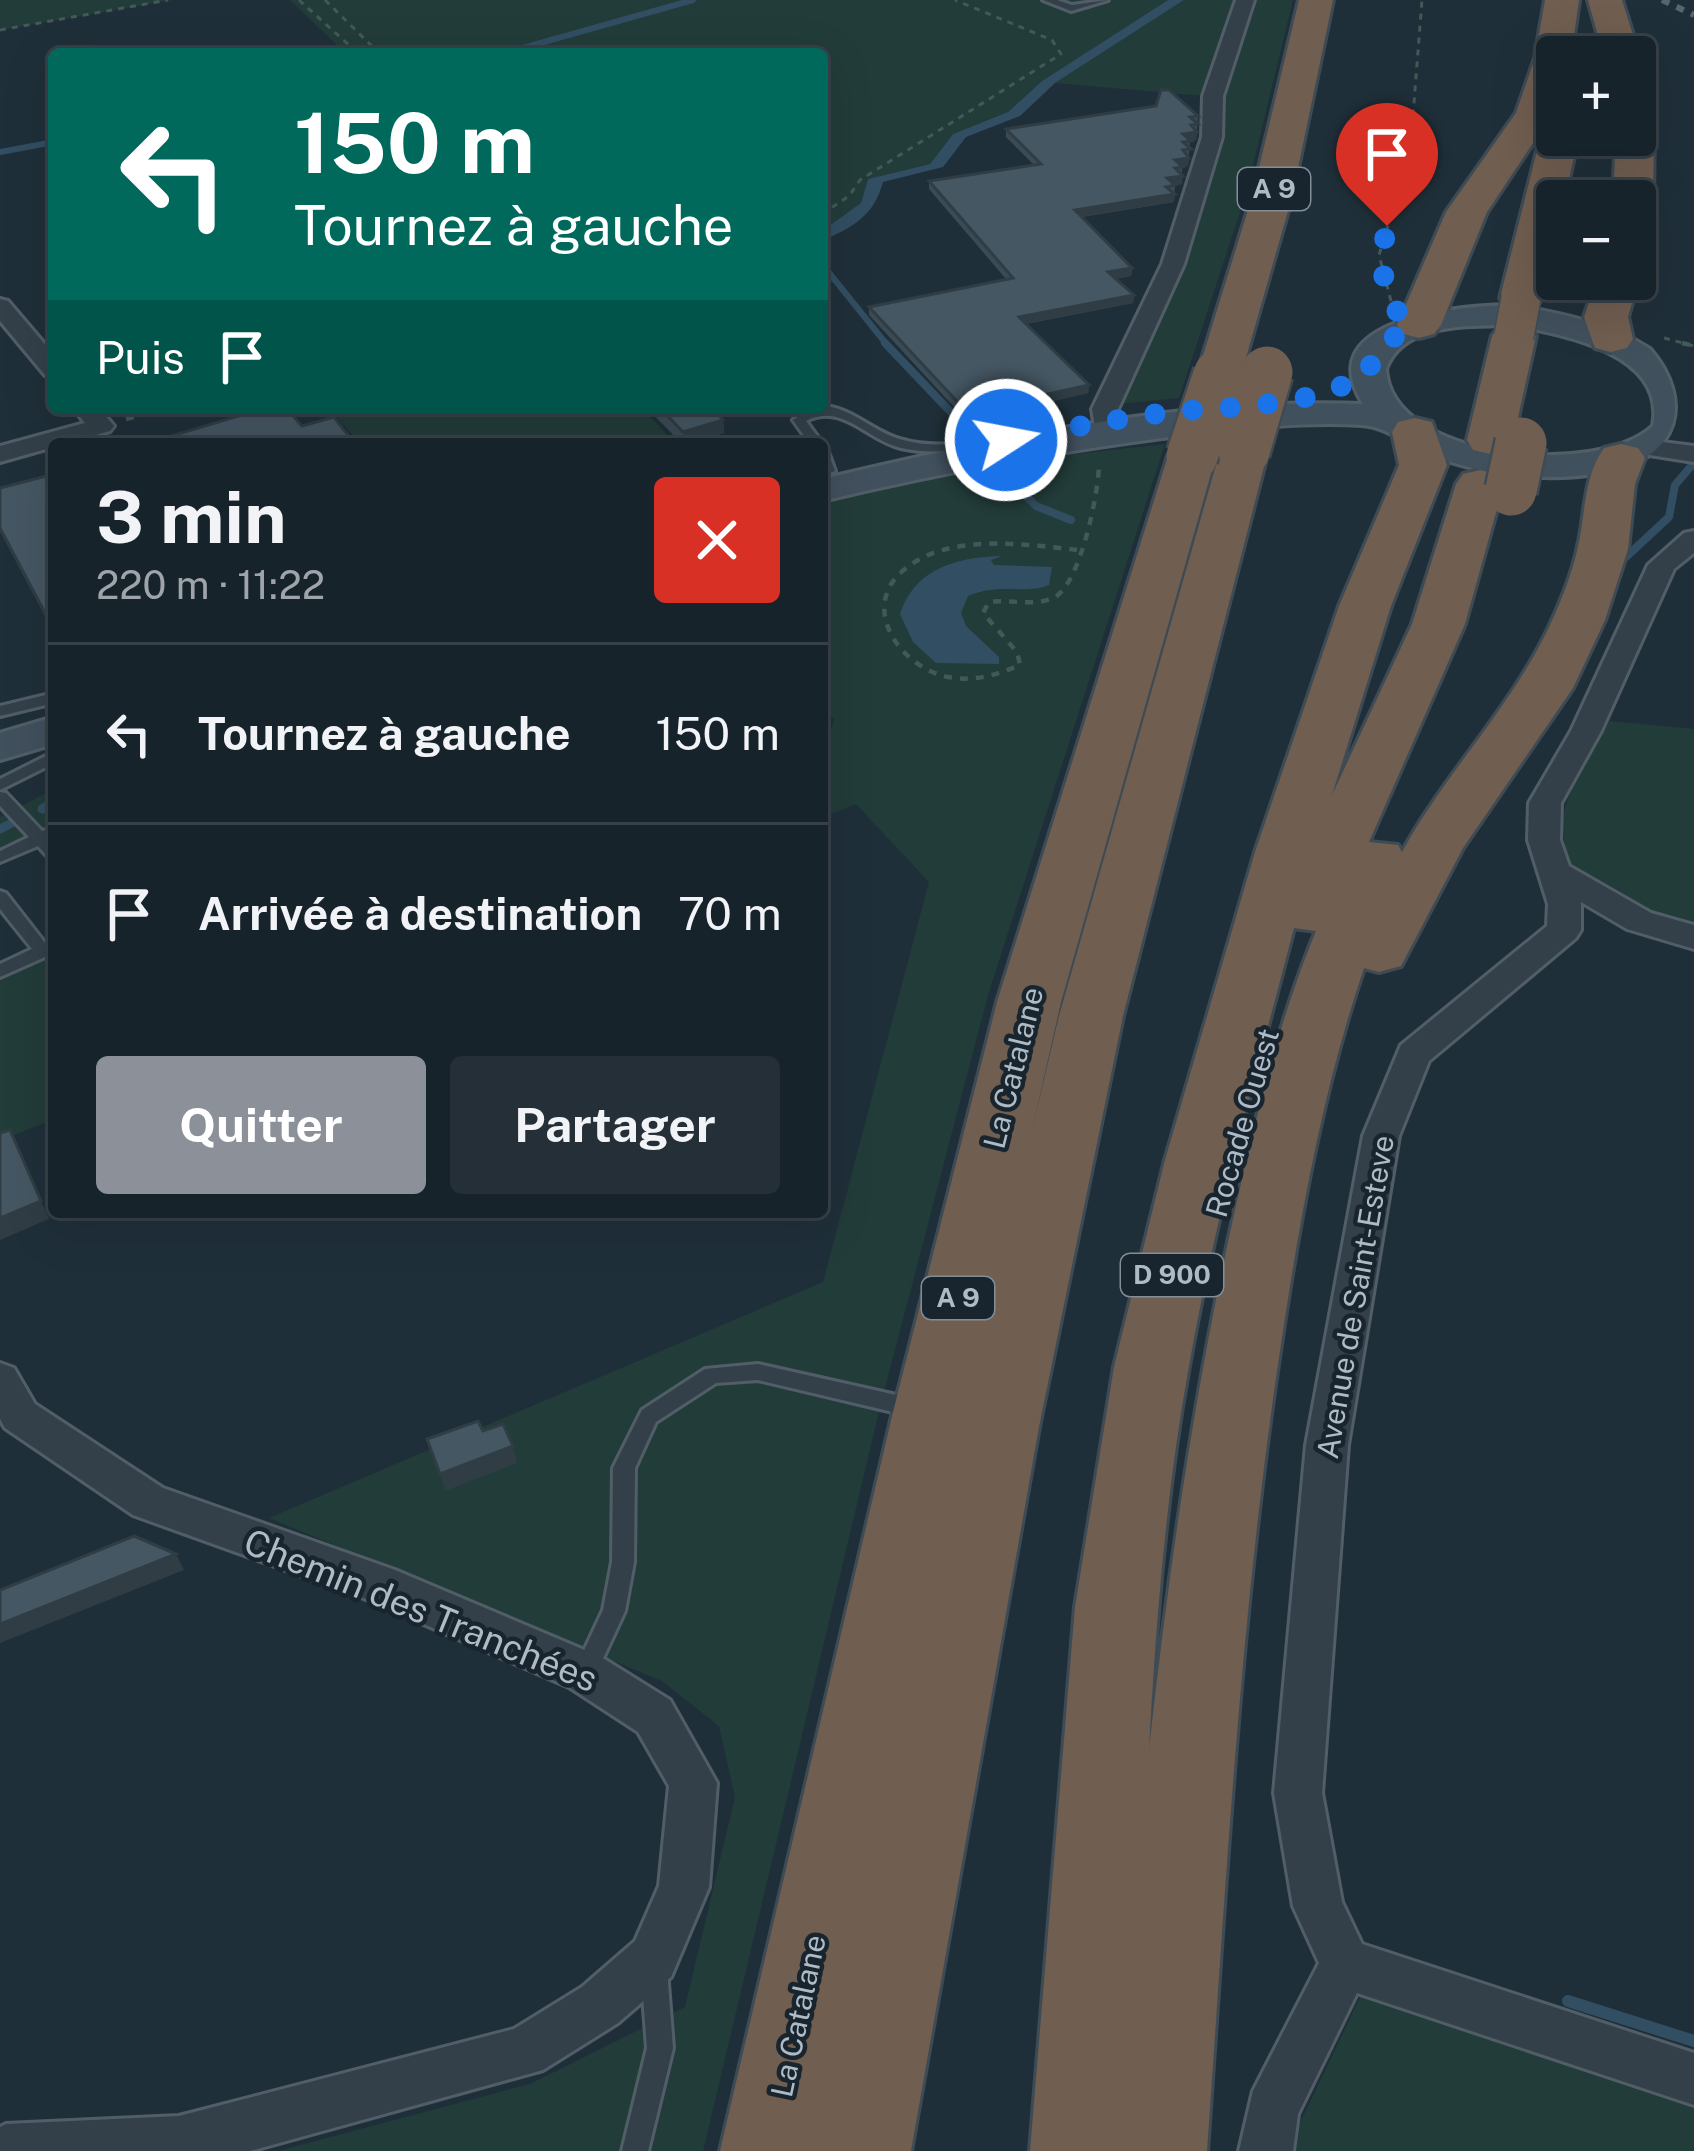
<!DOCTYPE html>
<html lang="fr">
<meta charset="utf-8">
<style>
:root{--surface:#17232b;--page:#242f37;--text:#f1f3f6;--muted:#9ea4a9;--line:#364047;--accent:#8c9099}
body{margin:0;font-family:"Public Sans",sans-serif;background:var(--page);color:var(--text);height:100vh;display:flex;flex-direction:column;font-size:45px;white-space:nowrap}
*{box-sizing:border-box;margin:0}
p{font-size:39px;color:var(--muted)}
.icon{flex:none;width:66px;height:66px;fill:none;stroke:currentColor;stroke-width:2;stroke-linecap:round;stroke-linejoin:round}
.map{position:relative;flex:1;overflow:hidden}
.sheet{position:absolute;left:48px;top:438px;width:780px;height:780px;display:flex;flex-direction:column;background:var(--surface);border-radius:12px;box-shadow:0 12px 48px #0002,0 0 0 3px var(--line)}
.sheet>*{flex:none}
.hud{position:absolute;left:48px;top:48px;width:780px;height:366px;border-radius:12px;box-shadow:0 12px 48px #0002,0 0 0 3px var(--line);background:#00695c;color:#fff;overflow:hidden}
.tools{position:absolute;left:1536px;top:36px;display:grid;gap:24px}
.tools a{display:grid;place-items:center;width:120px;height:120px;border-radius:12px;background:var(--surface);box-shadow:0 12px 48px #0002,0 0 0 3px var(--line);font-size:60px}
.pin{position:absolute;display:grid;place-items:center;width:102px;height:102px;color:#fff;margin:-123px -51px;border-radius:50% 50% 50% 0;rotate:-45deg;box-shadow:0 0 12px #0007}
.pin .icon{rotate:45deg}
.me{position:absolute;width:132px;margin:-66px;rotate:79deg;stroke-linejoin:round;filter:drop-shadow(0 0 9px #0008)}
.turn{display:flex;align-items:center;gap:42px;height:252px;padding:0 48px;font-size:54px}
.turn .icon{width:156px;height:156px;stroke-width:2.5}
.turn b{display:block;font-size:84px;line-height:102px}
.then{display:flex;align-items:center;height:114px;padding:0 48px;background:#0003;gap:24px;font-size:45px}
.round{display:grid;place-items:center;flex:none;width:126px;height:126px;border-radius:12px;background:var(--page)}
.overview{display:flex;align-items:center;justify-content:space-between;height:204px;padding:0 48px}
h1{font-size:72px;font-weight:700;line-height:90px}
.cta{display:flex;gap:24px;margin-top:auto;padding:24px 48px}
.cta a{flex:1;height:138px;border-radius:12px;background:var(--accent);color:#fff;font-size:48px;font-weight:700;line-height:138px;text-align:center}
.cta a+a{background:var(--page);color:var(--text)}
ul{padding:0;list-style:none}
li{display:flex;align-items:center;gap:36px;height:180px;padding:0 48px;border-top:3px solid var(--line)}
li div{flex:1}
li b{display:block;font-size:45px}
li em{font-style:normal}
.map>svg:first-child{display:block}
</style>
<div class="map">
<svg width="1694" height="2151" viewBox="0 0 1694 2151">
<rect width="100%" height="100%" fill="#1f2f39"/>
<g fill="#223c3a">
<path d="M0,0H173L0,30Z"/>
<path d="M290,0H1168L1042,81L1008,112L953,134L930,164L868,179L861,203L822,231V54H346Z"/>
<path d="M1184,0H1236L1204,96L1055,83Z"/>
<path d="M1253,0H1293L1246,194L1179,398L1118,404Z"/>
<path d="M329,408H642L676,444H360Z"/>
<path d="M1165,444L988,995L881,1403L703,2151H278L530,2084L685,2007L735,1797L719,1726L662,1681L269,1518L823,1282L929,882L856,804L822,818V763L834,719L822,712V500L977,465Z"/>
<path d="M1609,721L1694,729V925L1644,911L1573,872C1546,802 1580,782 1609,721Z"/>
<path d="M54,789V827L0,851V817Z"/>
<path d="M54,955V1119L0,1141V980Z"/>
<path d="M1361,1995L1694,2106V2151H1296L1300,2123Z"/>
</g>
<g fill="#324e62">
<path d="M1168,0H1184L1055,83L1020,116L966,137L943,167L883,182C874,216 853,227 822,241V231L861,203L868,179L930,164L953,134L1008,112L1042,81Z"/>
<path d="M1002,556L991,560L994,565L1052,567L1049,585C1026,595 999,582 968,596L961,613L966,626L999,657V664L936,663L913,642L900,614C915,568 957,557 1002,556Z"/>
</g>
<g fill="none" stroke-linecap="round" stroke-linejoin="round">
<g stroke="#324e62" stroke-width="6">
<path d="M501,54L693,0"/>
<path d="M0,152L54,142"/>
<path d="M822,264L888,346"/>
</g>
<g stroke="#324e62" stroke-width="8">
<path d="M885,343L964,426"/>
<path d="M992,462L1036,506L1071,520"/>
<path d="M1626,557L1669,517L1675,485L1693,464"/>
</g>
<g stroke="#324e62" stroke-width="9">
<path d="M42,809L54,802"/>
<path d="M0,829L12,823"/>
</g>
<path stroke="#324e62" stroke-width="12" d="M1568,2001L1694,2041"/>
<g stroke="#515e67" stroke-width="6">
<g id="lane">
<path d="M1043,0H1057L1072,5L1108,0L1071,11Z"/>
<path d="M827,406C856,411 875,433 903,440C949,453 1006,434 1052,427L1058,431L1052,435C1004,441 950,459 901,448C867,440 842,402 806,421L823,444H810L793,420L809,410Z"/>
<path d="M822,448L828,452L835,471L822,476Z"/>
<path d="M54,693V703L0,716V706Z"/>
<path d="M54,752V763L0,790V779Z"/>
<path d="M0,792L6,793L42,831L54,827V838L51,840L54,843V858L48,857L38,846L0,862V851L29,837L0,806Z"/>
<path d="M0,891L6,893L45,943L54,940V953L0,977V964L32,949L0,909Z"/>
<path d="M758,1364L914,1399L921,1402L924,1408L921,1414L914,1417L758,1380L716,1383L656,1422L635,1468L634,1562L625,1611L593,1680L585,1683L577,1680L574,1672L603,1610L612,1562L613,1468L642,1410L705,1369Z"/>
<path d="M654,1957L663,1961L667,1970L673,2048L648,2151H622L647,2048L641,1970L645,1961Z"/>
</g>
</g>
<g stroke="#515e67" stroke-width="6">
<g id="street">
<path d="M1236,0H1254L1223,96L1222,137L1184,264L1118,409L1113,427H1095L1092,409L1162,264L1202,137L1203,96Z"/>
<path d="M0,299L8,301L54,355V377L45,375L0,321Z"/>
<path d="M73,408H99L114,426L110,431L0,462V446L85,423Z"/>
<path d="M1646,440L1694,446V462L1637,453L1633,448L1637,443Z"/>
<path d="M1694,531V553L1674,569L1601,731L1561,803L1560,840L1569,866L1651,913L1694,925V949L1627,929L1581,902V930L1576,938L1429,1061L1399,1136L1348,1445L1322,1793L1342,1902L1362,1944L1694,2053V2105L1357,1993L1298,2114L1293,2151H1239L1253,2091L1319,1963L1293,1906L1274,1793L1306,1445L1363,1136L1401,1045L1547,926L1548,904L1528,840L1529,803L1571,731L1648,565L1684,533Z"/>
<path d="M0,1363L14,1368L35,1404L163,1488L395,1570L601,1657L670,1700L717,1783L709,1887L671,1977L618,2023L543,2070L250,2151H0V2127L6,2124L179,2116L514,2029L582,1987L635,1941L659,1886L669,1786L638,1732L569,1687L366,1599L133,1515L5,1428L0,1419Z"/>
</g>
</g>
<g stroke="#515e67" stroke-width="6">
<g id="secondary">
<path d="M1512,305C1559,313 1609,323 1650,349C1694,400 1680,458 1607,472C1548,483 1483,476 1428,454C1404,444 1388,427 1362,425C1296,421 1229,430 1162,438C1048,453 934,474 822,501V479C996,438 1183,397 1363,404C1308,317 1462,306 1512,305ZM1512,325C1566,335 1667,354 1653,426C1598,478 1391,461 1386,369C1403,322 1470,326 1512,325Z"/>
<path d="M54,717V744L0,760V733Z"/>
</g>
</g>
<g stroke="#3e4b54" stroke-width="6">
<g id="highway">
<path d="M1299,0H1333L1292,197L1241,375L1235,385L1219,388L1203,385L1197,375L1252,197Z"/>
<path d="M1545,0H1579L1571,57H1557L1553,113L1487,212L1441,325L1434,334L1419,338L1404,334L1397,325L1446,212L1516,113L1535,58Z"/>
<path d="M1588,0H1622L1640,57L1635,64V57H1604Z"/>
<path d="M1635,114L1648,117L1654,125L1653,201L1647,209L1635,212V201H1613L1616,135H1635Z"/>
<path d="M1557,124V135H1579L1564,201H1557V233L1542,298L1536,307L1521,311L1506,307L1500,298L1541,135Z"/>
<path d="M1635,273L1639,279L1628,317L1633,339L1627,348L1611,352L1595,348L1584,317L1597,279H1635Z"/>
<path d="M1514,323L1529,327L1536,336L1513,440L1507,450L1490,454L1473,450L1467,440L1492,336L1499,327Z"/>
<path d="M1415,418L1432,422L1447,465L1391,606L1332,795L1412,624L1456,484L1463,474L1480,470L1497,474L1504,484L1465,624L1369,842L1398,845L1402,852C1446,772 1511,708 1550,625C1561,601 1573,572 1578,546C1586,512 1583,478 1604,448L1621,444L1638,448L1645,458L1635,484L1628,549L1605,620L1573,688L1463,848L1401,966L1379,972L1364,968C1322,1091 1299,1223 1280,1351C1240,1616 1226,1884 1207,2151H1030L1075,1607L1114,1367L1165,1160L1255,852L1339,606L1399,465L1392,432L1398,422ZM1294,928L1316,931C1279,1020 1256,1116 1235,1210C1195,1388 1169,1568 1149,1749C1156,1621 1166,1492 1189,1366C1215,1218 1256,1073 1294,928Z"/>
<path d="M1244,437L1261,441L1268,451L1123,1016L1039,1427L911,2151H720L893,1412L997,1002L1168,456L1175,446L1192,442L1209,446L1216,456L1061,1002L1032,1130L1059,1016L1220,451L1227,441Z"/>
</g>
</g>
<g stroke="#415957" stroke-width="3" stroke-dasharray="6 6" stroke-linecap="butt">
<path d="M299,0L359,54"/>
<path d="M325,0L380,54"/>
<path d="M0,30L168,0"/>
<path d="M822,214L849,196L860,180L1061,54L1052,40L955,0"/>
<path d="M1391,301L1379,255L1410,154L1422,0"/>
<path d="M1664,338L1694,346"/>
</g>
<g stroke="#415957" stroke-width="4.5" stroke-dasharray="8 8" stroke-linecap="butt">
<path d="M1682,343L1694,346"/>
<path d="M126,419L169,408"/>
<path d="M1077,550C1026,544 948,533 905,569C858,606 899,667 948,677C974,682 997,675 1020,665L1017,652L983,613L989,602C1009,599 1038,607 1055,597C1081,582 1099,491 1099,463"/>
</g>
<use href="#lane" fill="#33404a" fill-rule="evenodd"/>
<use href="#street" fill="#33404a" fill-rule="evenodd"/>
<use href="#secondary" fill="#41505d" fill-rule="evenodd"/>
<use href="#highway" fill="#705e50" fill-rule="evenodd"/>
<path stroke="#556571" stroke-width="6" stroke-dasharray="8 8" stroke-linecap="butt" d="M1662,0L1694,15"/>
<g stroke="#3e4b54" stroke-width="42" stroke-linecap="butt">
<path id="highway-bridge-far1" d="M1514,336L1521,298"/>
</g>
<g stroke="#3e4b54" stroke-width="56" stroke-linecap="butt">
<g id="highway-bridge">
<path d="M1244,451L1267,372"/>
<path d="M1192,456L1219,375"/>
<path d="M1511,490L1521,443"/>
</g>
</g>
<use href="#highway-bridge-far1" stroke="#705e50" stroke-width="39"/>
<use href="#highway-bridge" stroke="#705e50" stroke-width="51"/>
</g>
<g fill="#3b4b55">
<path d="M1198,116L1196,140L1190,141L1188,166H1182V184L1175,185L1174,202L1082,217L1132,268L1131,276L1115,279L1134,295L1133,303L1026,324L1089,385L1088,393L967,421L869,315V307L1006,279L929,189V181L1034,165L1006,137V129Z"/>
<path d="M647,408H713L723,420L724,433L690,444H682Z"/>
<path d="M54,474V633L0,531V488Z"/>
</g>
<g fill="#303d45">
<path d="M1197,132L1196,140L1182,142L1183,134Z"/>
<path d="M1189,158L1188,166L1174,168L1175,160Z"/>
<path d="M1183,176L1182,184L1166,186L1167,178Z"/>
<path d="M1175,194L1174,202L1074,218L1075,210Z"/>
<path d="M1132,268L1131,276L1107,280L1108,272Z"/>
<path d="M1134,295L1133,303L1019,325V317Z"/>
<path d="M1089,385L1088,393L967,421V412Z"/>
<path d="M723,420L724,433L690,444H684L683,432Z"/>
<path d="M10,1130L49,1219L0,1240V1218Z"/>
<path d="M513,1446L517,1463L445,1491L440,1474Z"/>
<path d="M176,1554L184,1570L0,1643V1624Z"/>
</g>
<g fill="#455763" stroke="#303d45" stroke-width="3">
<path d="M1161,90H1169L1198,116L1190,117L1198,124L1191,125L1197,132L1183,134L1191,141L1183,142L1191,149L1183,150L1189,158L1175,160L1183,167L1175,168L1183,176L1167,178L1175,185L1166,187L1175,194L1075,210L1132,268L1108,272L1134,295L1019,317L1089,385L967,412L869,307L1013,278L929,181L1041,164L1006,129L1156,106Z"/>
<path d="M265,408H286L302,426L334,417L355,444H168L173,443L168,437Z"/>
<path d="M660,408H713L723,420L683,432Z"/>
<path d="M54,474V630L0,528V488Z"/>
<path d="M10,1130L41,1201L0,1218V1133Z"/>
<path d="M478,1421L483,1431L503,1424L513,1446L440,1474L427,1439Z"/>
<path d="M134,1536L176,1554L0,1624V1590Z"/>
</g>
<g fill="none" stroke-linecap="round" stroke-linejoin="round">
<path stroke="#1a73e8" stroke-width="21" stroke-dasharray="0 37.8" d="M1006,440C1058,430 1110,420 1162,413C1232,405 1306,410 1368,373C1375,349 1388,340 1409,328C1382,294 1378,268 1387,226"/>
</g>
<g text-anchor="middle" stroke-width="9" stroke-linejoin="round" paint-order="stroke">
<g fill="#19252e" stroke="#818e98" stroke-width="3">
<rect x="1238" y="168" width="72" height="42" rx="9"/>
<rect x="1121" y="1254" width="102" height="42" rx="9"/>
<rect x="922" y="1277" width="72" height="42" rx="9"/>
</g>
<g font-size="27" font-weight="bold" fill="#aebbc6">
<text x="1274" y="198">A 9</text>
<text x="1172" y="1284">D 900</text>
<text x="958" y="1307">A 9</text>
</g>
<g font-size="30" fill="#aebbc6" stroke="#19252e">
<text transform="translate(1014 1068) rotate(-76)" y="10">La Catalane</text>
<text transform="translate(1243 1123) rotate(-74)" y="10">Rocade Ouest</text>
<text transform="translate(1356 1297) rotate(-80)" y="10">Avenue de Saint-Esteve</text>
<text transform="translate(799 2016) rotate(-78)" y="10">La Catalane</text>
</g>
<g font-size="36" fill="#aebbc6" stroke="#19252e">
<text transform="translate(421 1610) rotate(22)" y="13">Chemin des Tranchées</text>
</g>
</g>
</svg>
<div class="tools">
<a>+</a>
<a>−</a>
</div>
<div class="pin" style="left:1387px;top:226px;background:#d93025"><svg class="icon" aria-label="arrive" viewBox="0 0 24 24"><path d="M6 21V4h12l-3 4 3 4H6"/></svg></div>
<svg class="me" style="left:1006px;top:440px" viewBox="-20 -20 40 40"><circle r="17" fill="#1a73e8" stroke="#fff" stroke-width="3"/><path d="M0-11L8 9 0 5-8 9z" fill="#fff"/></svg>
<div class="hud">
<div class="turn"><svg class="icon" aria-label="left" viewBox="0 0 24 24"><path d="M17 20v-9H6M10 6l-5 5 5 5"/></svg><div><b>150 m</b>Tournez à gauche</div></div>
<div class="then">Puis<svg class="icon" aria-label="arrive" viewBox="0 0 24 24"><path d="M6 21V4h12l-3 4 3 4H6"/></svg></div>
</div>
<section class="sheet">
<div class="overview"><div><h1>3 min</h1><p>220 m · 11:22</p></div><a class="round" style="background:#d93025;color:#fff"><svg class="icon" aria-label="close" viewBox="0 0 24 24"><path d="M6 6l12 12M18 6L6 18"/></svg></a></div>
<ul>
<li><svg class="icon" aria-label="left" viewBox="0 0 24 24"><path d="M17 20v-9H6M10 6l-5 5 5 5"/></svg><div><b>Tournez à gauche</b></div><em>150 m</em></li>
<li><svg class="icon" aria-label="arrive" viewBox="0 0 24 24"><path d="M6 21V4h12l-3 4 3 4H6"/></svg><div><b>Arrivée à destination</b></div><em>70 m</em></li>
</ul>
<div class="cta"><a>Quitter</a><a>Partager</a></div>
</section>
</div>
